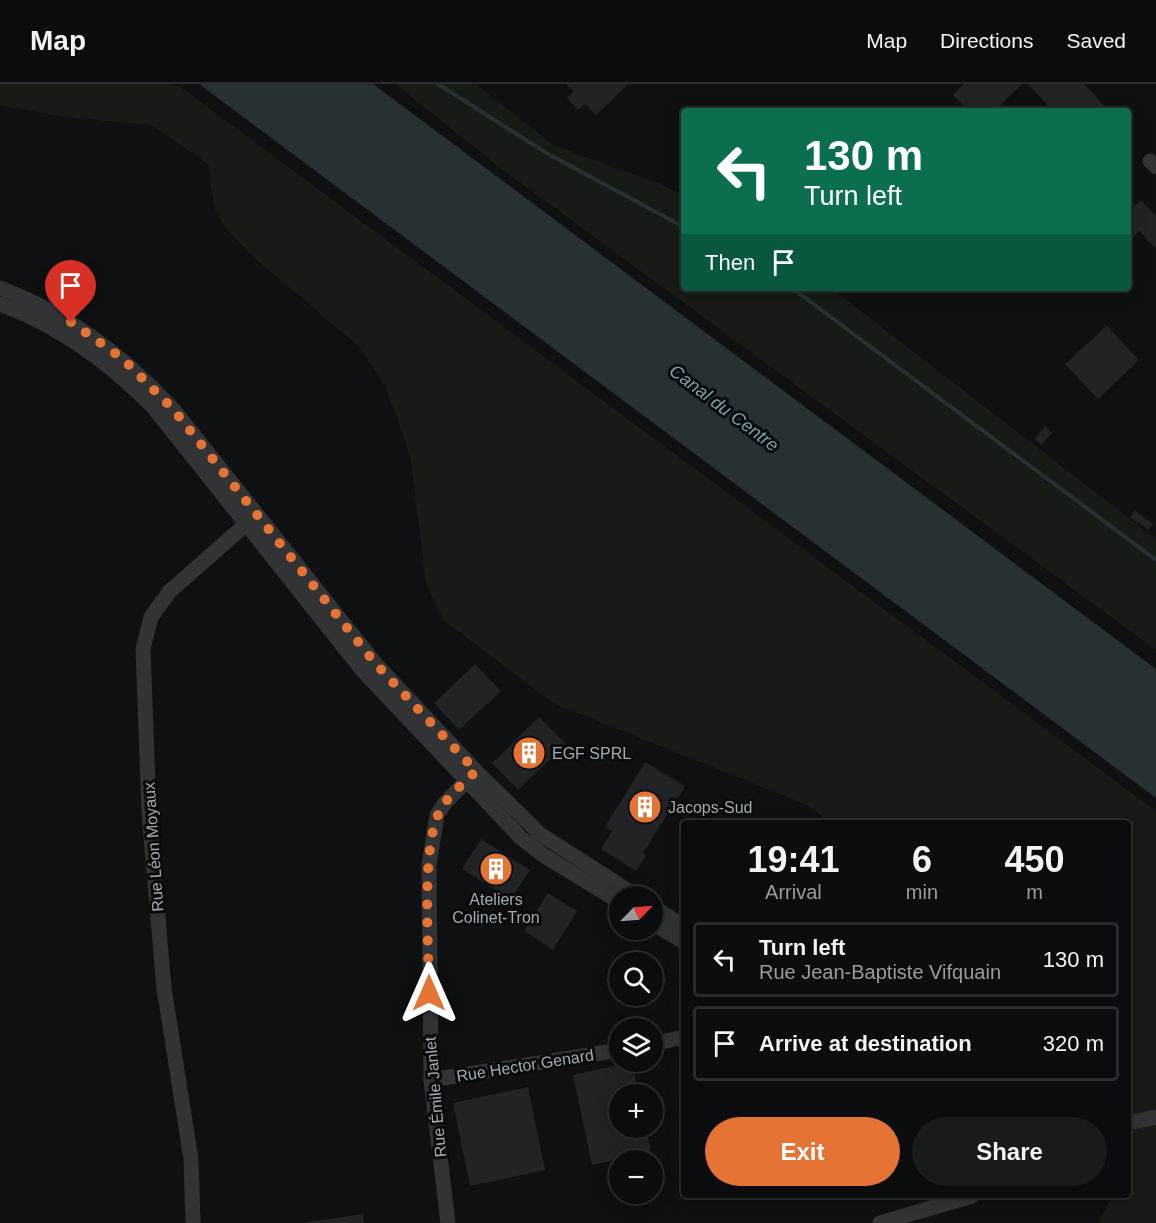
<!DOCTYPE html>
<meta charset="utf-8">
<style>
:root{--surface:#0b0c0d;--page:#191a1b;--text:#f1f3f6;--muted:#9a9b9d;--line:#2b2c2e;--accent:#e57333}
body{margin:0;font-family:Helvetica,sans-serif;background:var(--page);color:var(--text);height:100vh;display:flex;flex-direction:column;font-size:22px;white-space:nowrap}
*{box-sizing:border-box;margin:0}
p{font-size:20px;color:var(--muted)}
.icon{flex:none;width:33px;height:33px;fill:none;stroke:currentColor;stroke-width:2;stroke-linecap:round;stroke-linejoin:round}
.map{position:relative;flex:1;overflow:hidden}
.details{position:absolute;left:681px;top:736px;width:450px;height:378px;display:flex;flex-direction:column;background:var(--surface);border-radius:6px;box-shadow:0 3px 15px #0003,0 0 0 2px var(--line)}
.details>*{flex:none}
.guide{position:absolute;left:681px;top:24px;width:450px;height:183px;border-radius:6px;box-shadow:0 3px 15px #0003,0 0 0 2px var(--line);background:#0b6e4f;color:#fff;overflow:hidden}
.needle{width:39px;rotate:65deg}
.fabs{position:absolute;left:609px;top:802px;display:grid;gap:12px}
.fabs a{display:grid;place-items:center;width:54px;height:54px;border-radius:50%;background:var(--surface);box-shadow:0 3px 15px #0003,0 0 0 2px var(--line);font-size:30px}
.pin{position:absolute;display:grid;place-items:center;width:51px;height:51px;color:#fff;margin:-62px -26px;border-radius:50% 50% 50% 0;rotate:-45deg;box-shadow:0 0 6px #0007}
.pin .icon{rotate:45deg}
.me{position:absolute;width:66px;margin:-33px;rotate:0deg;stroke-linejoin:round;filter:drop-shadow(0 0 4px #0008)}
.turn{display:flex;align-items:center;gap:21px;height:126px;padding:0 24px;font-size:27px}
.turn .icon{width:78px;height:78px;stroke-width:2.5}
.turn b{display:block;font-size:42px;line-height:51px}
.then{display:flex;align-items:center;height:57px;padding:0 24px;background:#0003;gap:12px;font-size:22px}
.eta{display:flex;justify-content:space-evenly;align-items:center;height:102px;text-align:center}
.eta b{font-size:36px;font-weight:700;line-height:42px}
.button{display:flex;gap:12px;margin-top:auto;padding:12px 24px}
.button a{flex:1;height:69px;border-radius:36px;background:var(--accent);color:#fff;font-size:24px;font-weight:700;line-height:69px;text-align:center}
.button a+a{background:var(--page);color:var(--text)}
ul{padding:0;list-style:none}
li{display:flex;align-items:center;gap:18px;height:75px;margin:0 12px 9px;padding:0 12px;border:3px solid var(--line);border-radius:6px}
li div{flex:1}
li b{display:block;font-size:22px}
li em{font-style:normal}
header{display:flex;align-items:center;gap:36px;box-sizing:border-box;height:84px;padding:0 30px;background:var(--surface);border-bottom:2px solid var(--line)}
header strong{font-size:28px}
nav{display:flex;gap:33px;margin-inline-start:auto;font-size:21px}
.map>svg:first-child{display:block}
</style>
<header>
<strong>Map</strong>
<nav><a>Map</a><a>Directions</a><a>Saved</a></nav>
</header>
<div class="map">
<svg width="1156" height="1139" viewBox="0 0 1156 1139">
<rect width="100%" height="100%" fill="#0f1011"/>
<g fill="#171b16">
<path d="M0,0H171L182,4L1156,727V1029L1128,1035V740L830,739L807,721L553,619L443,536L426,499L410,372L398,336L384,300L360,263L255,175L224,142L214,123L208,80L151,41L63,33L0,21Z"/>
<path d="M395,0H476L553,61L660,100L684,111V204H831L1156,455V566L499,83Z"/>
<path d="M1156,1038V1139H1098L1112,1112H1128V1044Z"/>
</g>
<path fill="#273133" d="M199,0H373L1156,585V714Z"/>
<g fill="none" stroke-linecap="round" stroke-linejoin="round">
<g stroke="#273133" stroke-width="4">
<path d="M438,0L548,70L684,143"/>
<path d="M792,204L1156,476"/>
</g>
</g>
<g fill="#222325">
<path d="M566,0H628L596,31L585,20L578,26L567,14L574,7Z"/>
<path d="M964,0H1022L994,27H968L953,11Z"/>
<path d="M1028,0H1084L1109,27H1053Z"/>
<path d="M1141,116L1156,132V165L1139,147L1131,155L1128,152V128Z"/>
<path d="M1107,242L1139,276L1098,315L1065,280Z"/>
<path d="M1045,342L1052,349L1041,361L1035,355Z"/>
<path d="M1135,427L1153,440L1149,446L1130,433Z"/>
<path d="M475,580L501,607L459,646L434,619Z"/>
<path d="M539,633L566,660L518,706L492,679Z"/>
<path d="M645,678L685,702L643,769L646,771L636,787L601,765L612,747L605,743Z"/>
<path d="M481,755L530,786L511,815L462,785Z"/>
<path d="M548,809L577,827L553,866L524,847Z"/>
<path d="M632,978L639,1011H620V1044H646L651,1068L592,1081L573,991Z"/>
<path d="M528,1003L545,1086L470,1102L453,1019Z"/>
<path d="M363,1130L364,1139H308V1138Z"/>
</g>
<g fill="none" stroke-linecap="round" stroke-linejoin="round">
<g stroke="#313335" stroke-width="15">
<path d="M1150,77L1156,83"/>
<path d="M0,204C70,231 122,270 173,325L375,579L476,687L540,750L638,813"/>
<path d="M0,220C60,242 110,279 154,324L363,587L521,754L543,771L620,818"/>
<path d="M652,822L684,842"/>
<path d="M652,839L684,858"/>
<path d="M652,960L684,953"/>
<path d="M431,996L620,966"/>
<path d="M1128,1039L1156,1033"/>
<path d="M193,1139L191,1075L164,904L149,728L143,565L151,533L170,507L252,435"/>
<path d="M448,1139L431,996L429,781L437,731L444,720L472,691"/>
<path d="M880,1139L972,1112"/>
</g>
</g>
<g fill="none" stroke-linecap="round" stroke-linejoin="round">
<path stroke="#e57333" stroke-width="10" stroke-dasharray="0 18" d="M71,238L122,274L173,325L375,579L476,687C463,700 447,712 439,729C421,763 429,867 429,909"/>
</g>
<defs>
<g id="building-disc" transform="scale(1.725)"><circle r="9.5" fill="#e57333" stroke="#0a0b0c"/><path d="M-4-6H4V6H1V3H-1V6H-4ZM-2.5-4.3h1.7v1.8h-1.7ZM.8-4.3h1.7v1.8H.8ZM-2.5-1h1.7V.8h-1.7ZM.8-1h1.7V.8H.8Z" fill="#fff"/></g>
</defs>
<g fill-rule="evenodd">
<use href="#building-disc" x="529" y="669"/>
<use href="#building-disc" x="645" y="723"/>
<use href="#building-disc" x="496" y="785"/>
</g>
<g text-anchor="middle" stroke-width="6" stroke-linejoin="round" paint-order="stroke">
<g font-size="16" fill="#a1abb1" stroke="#0a0b0c" text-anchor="start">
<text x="552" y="675">EGF SPRL</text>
<text x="668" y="729">Jacops-Sud</text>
<text x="496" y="821" text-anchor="middle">Ateliers<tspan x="496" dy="18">Colinet-Tron</tspan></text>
</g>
<g font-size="16" fill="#a1abb1" stroke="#0a0b0c">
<text transform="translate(153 763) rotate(-94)" y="6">Rue Léon Moyaux</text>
<text transform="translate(525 981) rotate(-9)" y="6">Rue Hector Genard</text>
<text transform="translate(435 1013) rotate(-95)" y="6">Rue Émile Janlet</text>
</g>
<g font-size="18" font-style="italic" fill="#7aa2aa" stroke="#0a0b0c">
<text transform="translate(724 324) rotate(37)" y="6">Canal du Centre</text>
</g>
</g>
</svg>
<div class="fabs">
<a><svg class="needle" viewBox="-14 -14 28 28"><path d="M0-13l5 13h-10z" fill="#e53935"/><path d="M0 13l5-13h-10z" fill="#9a9b9d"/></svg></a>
<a><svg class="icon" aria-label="search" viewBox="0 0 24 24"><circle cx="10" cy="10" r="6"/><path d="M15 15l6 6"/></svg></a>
<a><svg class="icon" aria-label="layers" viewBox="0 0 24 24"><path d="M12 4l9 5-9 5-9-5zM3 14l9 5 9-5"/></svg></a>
<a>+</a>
<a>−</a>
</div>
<div class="pin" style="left:71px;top:238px;background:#d93025"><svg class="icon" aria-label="arrive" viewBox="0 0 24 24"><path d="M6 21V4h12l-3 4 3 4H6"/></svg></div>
<svg class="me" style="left:429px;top:909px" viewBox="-20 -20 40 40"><path d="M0-17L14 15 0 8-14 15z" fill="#e57333" stroke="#fff" stroke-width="4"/></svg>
<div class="guide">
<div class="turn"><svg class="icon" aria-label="left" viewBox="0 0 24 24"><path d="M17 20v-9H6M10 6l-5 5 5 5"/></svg><div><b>130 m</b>Turn left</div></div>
<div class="then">Then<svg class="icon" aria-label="arrive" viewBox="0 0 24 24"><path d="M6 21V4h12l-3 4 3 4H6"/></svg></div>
</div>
<section class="details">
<div class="eta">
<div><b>19:41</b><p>Arrival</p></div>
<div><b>6</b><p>min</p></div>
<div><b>450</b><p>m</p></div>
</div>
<ul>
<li><svg class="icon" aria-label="left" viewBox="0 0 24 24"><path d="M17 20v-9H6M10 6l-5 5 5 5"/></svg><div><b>Turn left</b><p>Rue Jean-Baptiste Vifquain</p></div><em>130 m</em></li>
<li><svg class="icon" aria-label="arrive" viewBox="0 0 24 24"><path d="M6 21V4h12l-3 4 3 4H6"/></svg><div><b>Arrive at destination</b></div><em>320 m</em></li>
</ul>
<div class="button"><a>Exit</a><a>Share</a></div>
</section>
</div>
